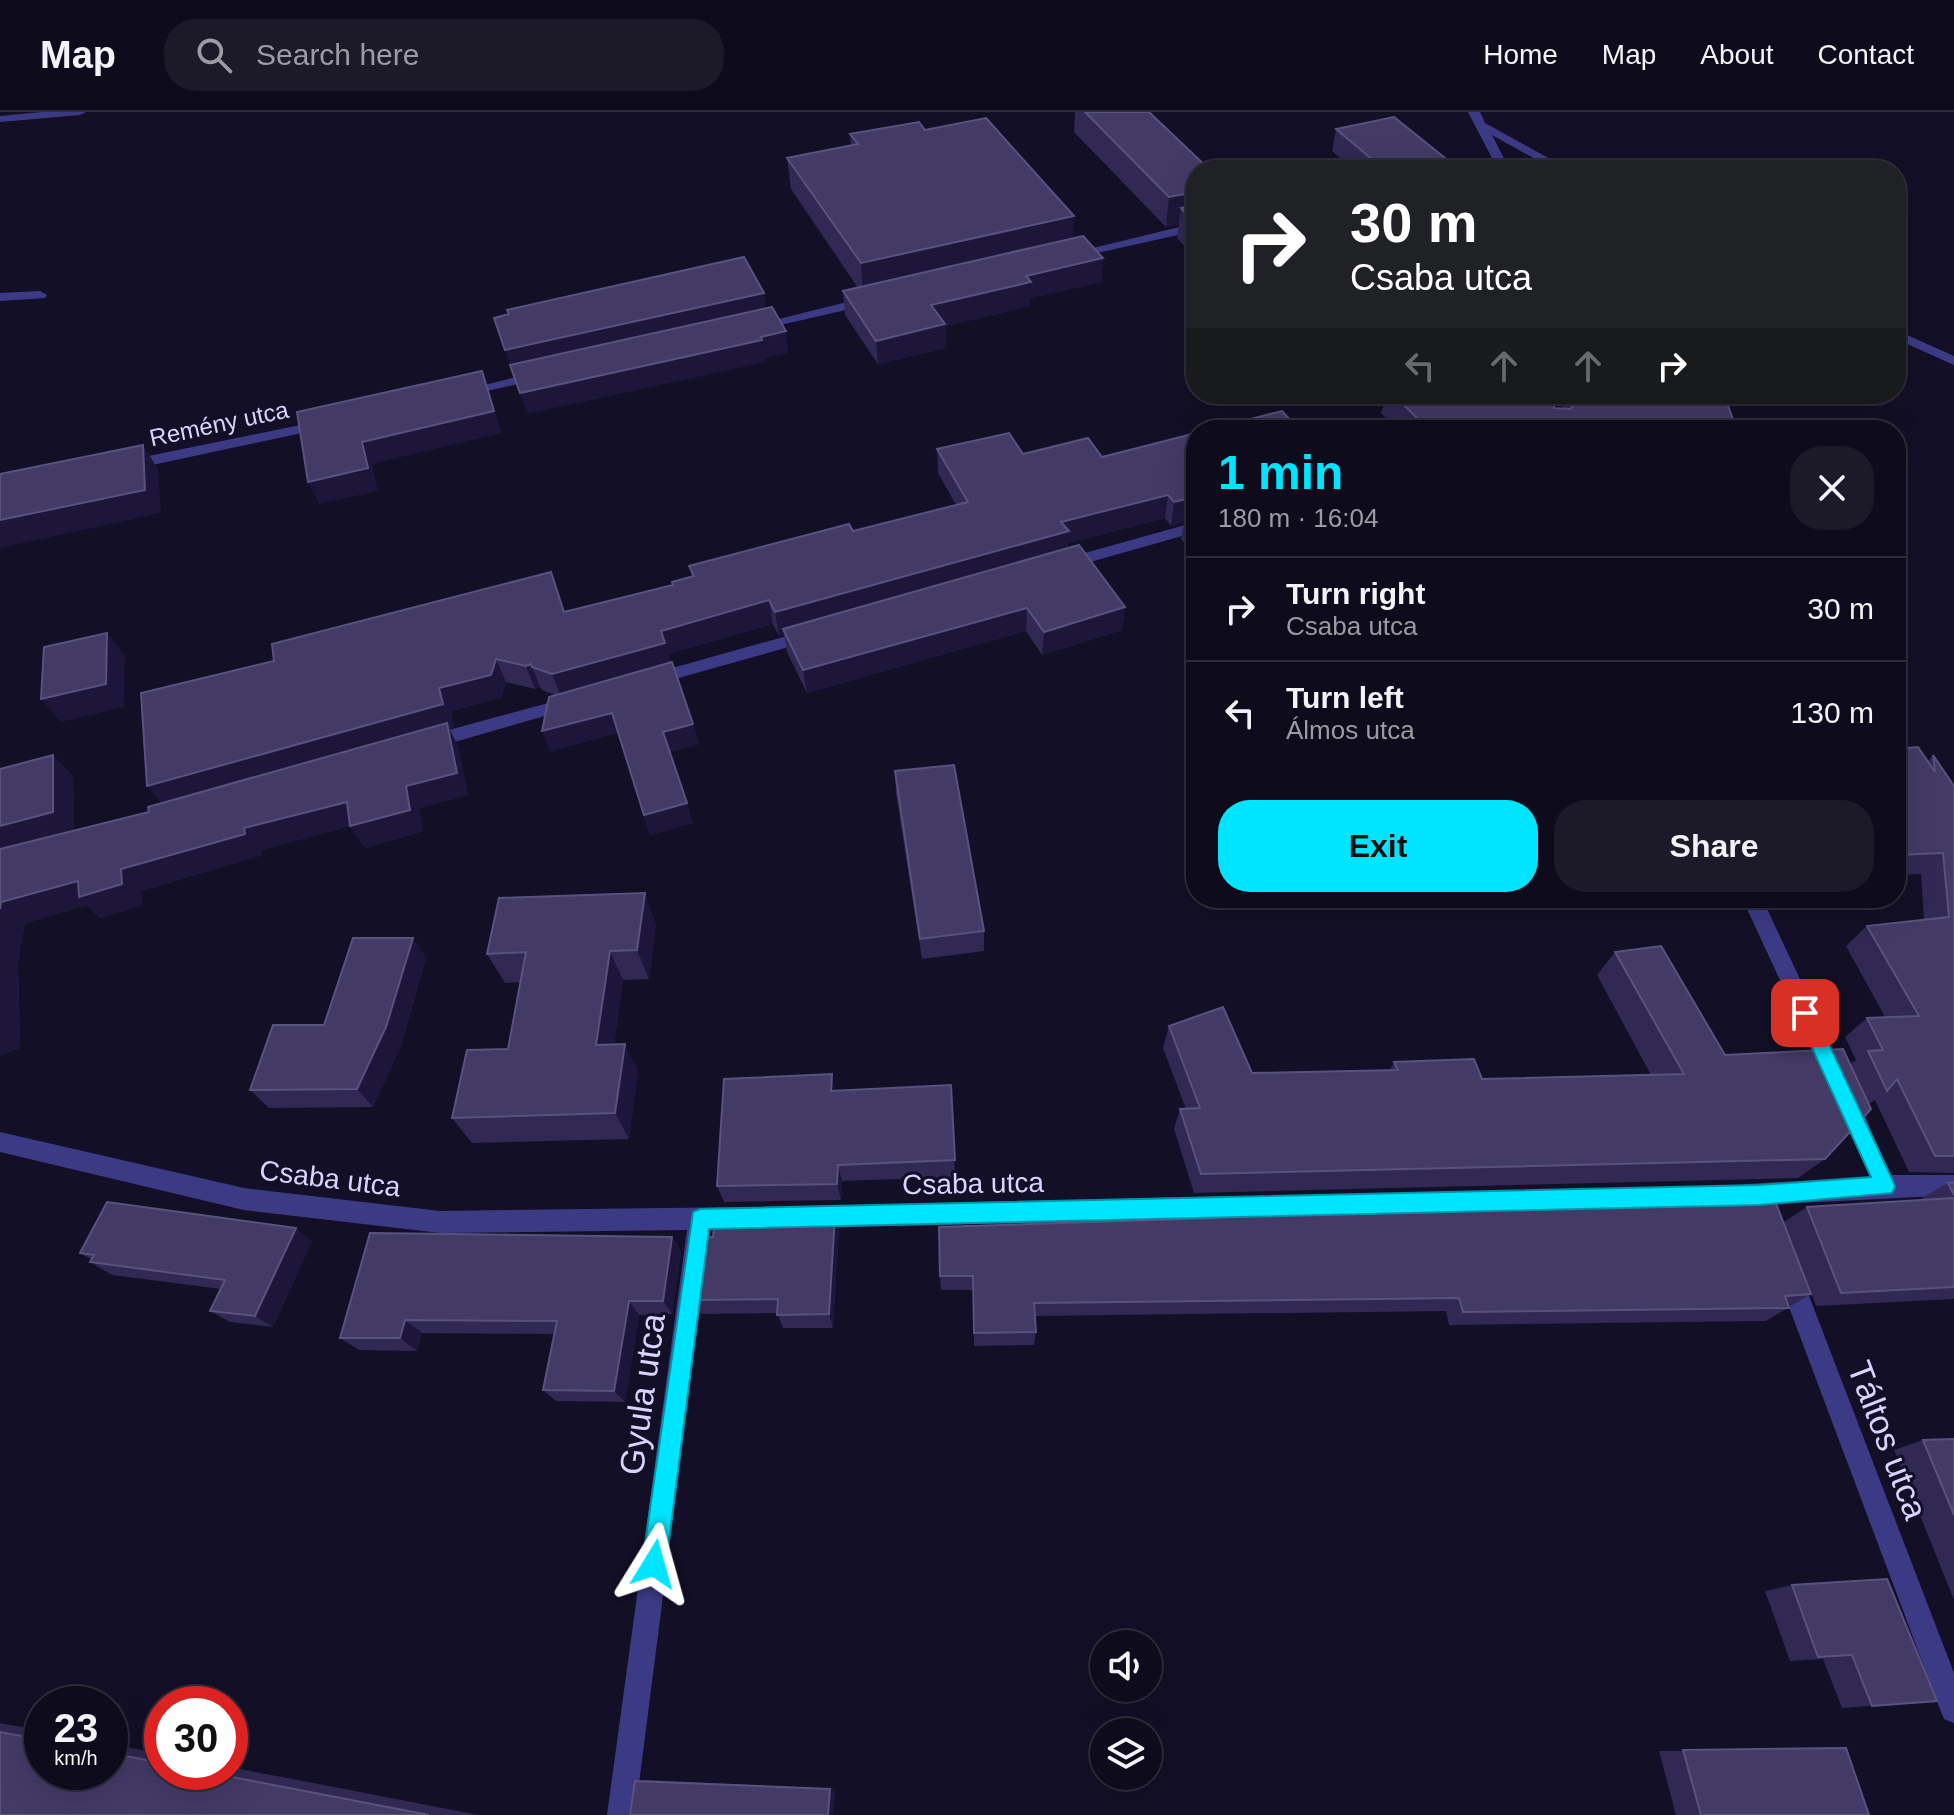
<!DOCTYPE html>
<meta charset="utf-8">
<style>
:root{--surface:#0e0b1c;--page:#1c1929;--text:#f1f3f6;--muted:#9b9ba3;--line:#2e2b3b;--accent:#00e5ff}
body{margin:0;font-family:Helvetica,sans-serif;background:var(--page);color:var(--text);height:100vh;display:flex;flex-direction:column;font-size:30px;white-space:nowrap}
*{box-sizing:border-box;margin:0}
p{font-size:26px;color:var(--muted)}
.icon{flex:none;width:44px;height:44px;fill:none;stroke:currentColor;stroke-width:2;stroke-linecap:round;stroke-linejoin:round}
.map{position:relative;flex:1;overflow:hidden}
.details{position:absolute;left:1186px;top:308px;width:720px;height:488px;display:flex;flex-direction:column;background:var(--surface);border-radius:32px;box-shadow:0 8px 32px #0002,0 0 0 2px var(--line)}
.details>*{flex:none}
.top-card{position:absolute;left:1186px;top:48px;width:720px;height:244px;border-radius:32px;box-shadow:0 8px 32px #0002,0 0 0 2px var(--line);background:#202124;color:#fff;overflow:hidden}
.fabs{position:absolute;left:1090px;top:1518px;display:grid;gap:16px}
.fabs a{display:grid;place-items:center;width:72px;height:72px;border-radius:50%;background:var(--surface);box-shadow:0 8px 32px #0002,0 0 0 2px var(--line);font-size:40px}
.speed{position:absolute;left:24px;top:1574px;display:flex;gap:16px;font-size:40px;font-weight:700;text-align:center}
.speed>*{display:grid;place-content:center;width:104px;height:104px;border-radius:50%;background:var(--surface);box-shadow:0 8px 32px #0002,0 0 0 2px var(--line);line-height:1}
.speed small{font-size:20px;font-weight:400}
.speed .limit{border:12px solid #d22;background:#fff;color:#111}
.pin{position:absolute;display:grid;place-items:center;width:68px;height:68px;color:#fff;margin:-34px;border-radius:16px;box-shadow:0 4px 12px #0006}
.me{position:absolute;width:88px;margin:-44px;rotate:8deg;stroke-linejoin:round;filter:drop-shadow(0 0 6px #0008)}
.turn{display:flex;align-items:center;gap:28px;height:168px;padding:0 32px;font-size:36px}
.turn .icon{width:104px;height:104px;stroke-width:2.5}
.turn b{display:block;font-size:56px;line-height:68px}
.lanes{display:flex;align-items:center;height:76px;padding:0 32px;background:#0003;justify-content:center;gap:40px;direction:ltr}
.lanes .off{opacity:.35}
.round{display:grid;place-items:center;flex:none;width:84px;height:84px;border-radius:32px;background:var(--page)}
.overview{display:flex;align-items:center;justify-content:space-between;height:136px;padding:0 32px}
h1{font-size:48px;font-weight:700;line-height:60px;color:var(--accent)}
.cta{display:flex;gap:16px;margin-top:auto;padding:16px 32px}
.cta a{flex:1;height:92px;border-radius:32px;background:var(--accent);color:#111;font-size:32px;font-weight:700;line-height:92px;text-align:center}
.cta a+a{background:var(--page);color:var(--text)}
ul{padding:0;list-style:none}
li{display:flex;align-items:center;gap:24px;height:104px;padding:0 32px;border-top:2px solid var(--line)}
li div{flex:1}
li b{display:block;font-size:30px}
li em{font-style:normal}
header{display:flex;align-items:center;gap:48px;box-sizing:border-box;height:112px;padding:0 40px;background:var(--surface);border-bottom:2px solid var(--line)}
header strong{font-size:38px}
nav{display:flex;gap:44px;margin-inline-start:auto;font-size:28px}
.search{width:560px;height:72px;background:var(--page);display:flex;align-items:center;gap:20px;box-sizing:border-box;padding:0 28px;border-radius:32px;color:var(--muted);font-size:30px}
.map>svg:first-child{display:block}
</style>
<header>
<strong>Map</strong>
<div class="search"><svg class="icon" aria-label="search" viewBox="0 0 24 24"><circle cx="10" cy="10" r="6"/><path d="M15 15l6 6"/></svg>Search here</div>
<nav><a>Home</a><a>Map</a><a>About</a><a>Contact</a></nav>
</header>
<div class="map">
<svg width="1954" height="1703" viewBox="0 0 1954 1703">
<rect width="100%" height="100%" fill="#130f26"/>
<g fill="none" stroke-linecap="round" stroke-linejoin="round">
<g fill="#3d3a85" fill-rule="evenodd">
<path d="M42,0H86L80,3L0,10V4Z"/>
<path d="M1468,0H1480L1485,11L1570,58H1555L1492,23L1510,58H1498L1496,55L1459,58L1493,48Z"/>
<path d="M1196,111V119L1070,147L1064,143Z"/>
<path d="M40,179L47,183L45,186L0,189V181Z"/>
<path d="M871,184L876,185V191L754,219L747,215Z"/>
<path d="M1896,218L1954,244V253L1896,227Z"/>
<path d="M539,259L544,260V266L461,285L454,281Z"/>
<path d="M325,308L332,312L330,315L129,358L122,353L129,348Z"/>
<path d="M1196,410V420L1062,458L1054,453L1056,449Z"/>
<path d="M808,518L814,520L816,524L814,528L650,574L641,568L644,564Z"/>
<path d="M570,585L576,587L579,591L576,595L427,638L418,631L427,624Z"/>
<path d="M1742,786H1762L1844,961L1840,968L1833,970L1826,968Z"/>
<path d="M1847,980L1855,983L1891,1063H1954V1083L1746,1094L1738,1090L1735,1083L1738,1076L1746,1072L1870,1065L1836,990L1839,983Z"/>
<path d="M0,1020L244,1076L440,1099L743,1095L751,1098L754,1106L751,1114L743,1117H710L635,1703H607L687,1118L440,1121L244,1098L0,1040Z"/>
<path d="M1234,1084L1242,1087L1245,1095L1242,1103L1234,1106L811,1116L803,1113L800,1105L803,1097L811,1094Z"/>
<path d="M1789,1152L1797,1155L1801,1163L1954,1561V1611L1944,1607L1940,1597L1777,1163L1781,1155Z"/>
</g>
</g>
<g fill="#312854">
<path d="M1075,0H1149L1196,58V146L1177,126L1179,112L1166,115L1074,20Z"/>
<path d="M1336,17L1460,58H1353L1332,39Z"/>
<path d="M925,18L1072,127L1103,146L1101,170L1030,186V194L946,214V236L878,252L845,203L843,179L858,176L791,77L787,46L851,33L850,22Z"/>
<path d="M1387,282H1553L1554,296L1562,297L1561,282H1690L1693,289L1737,318H1398L1381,301Z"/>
<path d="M1196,321V446L1181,427L1184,411L1171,414L1165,406L1068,431L1067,437L1125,495L1122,518L1042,543L1026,519L807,581L787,540L784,522L779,524L773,512L668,542L699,632L670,640L693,711L650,723L618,621L550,639L555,583L542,578L540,575L535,577L506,570L501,586L451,599L454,615L449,616L458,634L468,683L419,696L423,719L365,736L350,714L261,738L262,743L141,779L142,793L100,806L87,793L25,811L18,849L20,936L0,943V657L53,643L73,665L74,718L149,700L162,691L564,500L673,473L692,465L689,454L853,419L956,393L938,361L937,337L1102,345Z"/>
<path d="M1896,637L1928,649L1933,643L1954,674V1061L1909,1060L1875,988L1869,992L1825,1047L1798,1066L1194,1081L1174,1017L1180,997H1186L1163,936L1169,914L1252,961L1390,958L1394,950L1482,967L1651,963L1597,863L1615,840L1725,943L1850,952L1856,948L1845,925L1867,906L1885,905L1846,834L1867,814L1924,808L1921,762L1896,763Z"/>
<path d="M895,659L984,819V839L922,847L896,682Z"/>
<path d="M656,812L649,867L623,868L614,932L638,959L629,1027L472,1031L452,1006L508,937L521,870L505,871L487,842Z"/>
<path d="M413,826L426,846L401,934L373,995L269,996L250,978L324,913Z"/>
<path d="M951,973L955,1065L842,1069L841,1088L724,1090L717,1074L835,978Z"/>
<path d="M1954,1070V1187L1816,1194L1784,1110L1807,1095L1922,1088V1086L1948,1071Z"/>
<path d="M1210,1094L1811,1182L1766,1209L1449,1213L1446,1199L1035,1204L1036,1220L1034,1233L974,1234L973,1178H941L940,1164L1205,1107Z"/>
<path d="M835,1103L839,1118L833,1216H783L777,1201L702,1202L694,1188L713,1125Z"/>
<path d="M672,1125L681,1140L672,1202L639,1203L625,1290L556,1289L543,1278L554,1222L422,1221L417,1239L359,1238L340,1226Z"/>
<path d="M312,1129L273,1215L230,1210L210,1199L221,1177L112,1163L90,1150L92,1148L80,1141Z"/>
<path d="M1954,1327V1488L1894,1338L1923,1328Z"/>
<path d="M1792,1473L1937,1589L1842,1596L1823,1547L1790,1549L1765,1479Z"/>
<path d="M0,1611L42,1619V1660H110V1632L162,1642V1660H230V1655L479,1703H0Z"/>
<path d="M1846,1636L1869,1703H1676L1659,1639Z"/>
<path d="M647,1668L835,1677L833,1703L635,1669Z"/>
</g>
<g fill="#1d163a">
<path d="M1196,80V109L1181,96L1179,112L1166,115L1169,85Z"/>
<path d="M1074,104L1072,136L863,183L861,151Z"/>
<path d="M1103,146L1101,170L1030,186V194L946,214V236L878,252L876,229L931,193L1026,164Z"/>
<path d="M764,181L768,205L513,262L505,238Z"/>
<path d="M786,219L788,241L765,246L766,250L527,302L520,281Z"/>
<path d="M482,259L502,321L372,352L378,379L319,392L308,370L362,330Z"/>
<path d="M1444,308L1441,318H1424L1425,314Z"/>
<path d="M143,333L158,357L161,401L0,436V408Z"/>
<path d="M1168,383L1165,406L1068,431L1067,443L783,517L784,522L779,524L775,500L1061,410Z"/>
<path d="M1196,385V408L1185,404L1184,411L1171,414L1174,390Z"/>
<path d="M769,488L773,512L668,542L671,554L561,585L552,562L661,519Z"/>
<path d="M1125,495L1122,518L1042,543L1044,520Z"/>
<path d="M1027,496L1026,519L807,581L803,558Z"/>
<path d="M107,521L125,544L124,595L61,610L41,587Z"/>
<path d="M496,547L506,570L501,586L451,599L454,615L449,616L458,634L468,683L419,696L423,719L365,736L350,714L261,738L262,743L141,779L142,793L100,806L87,793L25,811L18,849L20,936L0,943V797L1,790L121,757L244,716L406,674L166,696L147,674L439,576Z"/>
<path d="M531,552L540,575L535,577L526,554Z"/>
<path d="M612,601L619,621L550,639L542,619Z"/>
<path d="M693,612L699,632L669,641L663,620Z"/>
<path d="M53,643L73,665L74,721L0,742V714Z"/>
<path d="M687,691L693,711L650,723L644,703Z"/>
<path d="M645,781L656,812L649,867L637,838Z"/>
<path d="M413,826L426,846L401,934L373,995L357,977Z"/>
<path d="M610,839L623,868L610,960L596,933Z"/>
<path d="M625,932L638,959L629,1027L615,1001Z"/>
<path d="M832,962L835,980L831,979Z"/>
<path d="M838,1053L842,1069L841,1088L837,1072Z"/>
<path d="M835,1103L839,1118L833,1216L829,1202Z"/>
<path d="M296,1116L312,1129L273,1215L255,1204Z"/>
<path d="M672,1125L681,1140L672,1202L663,1189Z"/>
<path d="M629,1189L639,1203L625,1290L614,1279Z"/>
<path d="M405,1208L422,1221L417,1239L400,1226Z"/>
<path d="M830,1677H835L833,1703H828Z"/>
</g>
<g fill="#433a66" stroke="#5a527e" stroke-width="2">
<path d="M1085,0H1149L1210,58H1196V80L1169,85Z"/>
<path d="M1394,5L1460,58H1385L1336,17Z"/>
<path d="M986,6L1074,104L861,151L787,46L858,32L850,22L919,10L925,18Z"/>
<path d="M1196,92V112L1181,96Z"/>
<path d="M1083,124L1103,146L1026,164L1031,170L931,193L945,212L876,229L843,179Z"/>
<path d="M744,145L764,181L505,238L494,206L509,202L507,198Z"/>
<path d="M772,195L786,219L761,225L762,228L520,281L510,253Z"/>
<path d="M482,259L494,299L362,330L368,356L308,370L297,300Z"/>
<path d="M1393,282H1553L1554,296L1570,297L1573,294V282H1690L1693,289L1727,291L1737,318H1449L1444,308L1425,314Z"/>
<path d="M1282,299L1299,318H1208Z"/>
<path d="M1009,321L1023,342L1088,326L1102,345L1196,321V385L1174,390L1168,383L1061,410L1069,419L775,500L769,488L661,519L665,531L552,562L532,555L531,552L526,554L496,547L491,563L439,576L443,592L147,674L141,581L274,549L272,532L551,460L564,500L673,473L672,470L694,464L689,454L849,412L853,419L968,390L937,337Z"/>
<path d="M143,333L145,378L0,408V362Z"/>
<path d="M1196,400V417L1185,404Z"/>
<path d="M1079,433L1125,495L1044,520L1027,496L803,558L783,517Z"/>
<path d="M107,521L106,572L41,587L44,535Z"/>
<path d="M672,550L693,612L663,620L687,691L644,703L612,601L542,619L549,585Z"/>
<path d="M447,611L457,661L406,674L410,698L350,714L347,690L244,716L245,722L121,757L122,772L79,785L78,769L1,790L0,797V737L149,700L148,695Z"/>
<path d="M1918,635L1935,660L1933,643L1954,674V1044H1935L1897,967L1887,979L1868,939L1883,938L1867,906L1919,904L1867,814L1949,805L1943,741L1896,743V637Z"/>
<path d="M53,643V700L0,714V657Z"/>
<path d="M954,653L984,819L920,827L895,659Z"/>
<path d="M645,781L637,838L610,839L596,933L625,932L615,1001L452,1006L467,938L508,937L526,840L487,842L499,786Z"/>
<path d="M353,826H413L386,915L357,977L250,978L273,913H324Z"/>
<path d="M1661,834L1725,943L1843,937L1871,997L1825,1047L1201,1062L1180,997L1200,996L1169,914L1223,895L1252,961L1398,958L1394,950L1474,947L1482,967L1684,962L1615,840Z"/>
<path d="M832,962L831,979L951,973L955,1048L838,1053L837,1072L717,1074L724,967Z"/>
<path d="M1954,1070V1083L1948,1071Z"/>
<path d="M1772,1081L1811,1182L1785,1184L1789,1196L1463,1200L1459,1186L1034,1191L1036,1220L974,1221L973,1164H940L939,1115L1214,1106L1210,1094Z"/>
<path d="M1954,1086V1175L1841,1181L1807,1095Z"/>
<path d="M107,1090L296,1116L255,1204L210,1199L225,1168L90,1150L94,1143L80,1141Z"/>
<path d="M835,1103L829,1202L777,1203L778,1187L694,1188L702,1125H713L715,1105Z"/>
<path d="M370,1121L672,1125L663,1189H629L614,1279L543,1278L557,1209L405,1208L400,1226H340Z"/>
<path d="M1954,1327V1403L1923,1328Z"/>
<path d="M1887,1467L1937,1589L1872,1594L1852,1543L1818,1545L1792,1473Z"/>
<path d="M0,1620L42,1628V1660H110V1641L162,1651V1660H206L429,1703H0Z"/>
<path d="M1846,1636L1869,1703H1701L1683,1638Z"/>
<path d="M635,1669L830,1677L828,1703H630Z"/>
</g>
<path fill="#00e5ff" stroke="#0095a6" stroke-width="2" d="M1805,893L1812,896L1892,1067L1895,1074L1892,1081L1759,1093L709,1117L666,1452L662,1461L654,1464L646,1461L642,1452L693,1100L700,1097L1759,1073L1871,1065L1796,901L1799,896Z"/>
<g text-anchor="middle" stroke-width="6" stroke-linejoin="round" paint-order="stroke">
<g font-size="24" fill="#d9d4ff" stroke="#130f26">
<text transform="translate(219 312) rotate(-12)" y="8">Remény utca</text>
</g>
<g font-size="28" fill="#d9d4ff" stroke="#130f26">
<text transform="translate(330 1066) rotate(7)" y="10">Csaba utca</text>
<text transform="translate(973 1071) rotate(-1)" y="10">Csaba utca</text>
</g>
<g font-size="34" fill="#d9d4ff" stroke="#130f26">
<text transform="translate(642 1282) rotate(-82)" y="12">Gyula utca</text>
<text transform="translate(1888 1328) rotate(69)" y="12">Táltos utca</text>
</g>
</g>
</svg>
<div class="fabs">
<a><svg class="icon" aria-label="sound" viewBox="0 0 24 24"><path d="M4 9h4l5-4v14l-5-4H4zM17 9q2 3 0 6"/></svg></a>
<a><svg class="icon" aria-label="layers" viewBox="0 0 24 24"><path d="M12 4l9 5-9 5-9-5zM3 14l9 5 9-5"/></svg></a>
</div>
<div class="speed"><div>23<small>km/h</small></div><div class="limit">30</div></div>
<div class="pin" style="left:1805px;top:901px;background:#d93025"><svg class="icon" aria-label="arrive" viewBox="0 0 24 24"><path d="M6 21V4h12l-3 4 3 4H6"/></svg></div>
<svg class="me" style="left:654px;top:1452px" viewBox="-20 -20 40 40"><path d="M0-17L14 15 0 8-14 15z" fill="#00e5ff" stroke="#fff" stroke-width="4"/></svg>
<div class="top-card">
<div class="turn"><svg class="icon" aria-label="right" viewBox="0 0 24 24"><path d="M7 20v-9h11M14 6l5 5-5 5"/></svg><div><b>30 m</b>Csaba utca</div></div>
<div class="lanes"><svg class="icon off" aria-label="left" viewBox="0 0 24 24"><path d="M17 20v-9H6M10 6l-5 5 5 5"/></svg><svg class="icon off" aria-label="ahead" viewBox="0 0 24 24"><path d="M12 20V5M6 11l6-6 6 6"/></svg><svg class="icon off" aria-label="ahead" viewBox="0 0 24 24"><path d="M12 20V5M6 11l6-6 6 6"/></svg><svg class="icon" aria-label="right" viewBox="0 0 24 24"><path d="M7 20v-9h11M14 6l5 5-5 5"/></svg></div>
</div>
<section class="details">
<div class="overview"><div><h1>1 min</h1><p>180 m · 16:04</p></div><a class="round"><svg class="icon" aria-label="close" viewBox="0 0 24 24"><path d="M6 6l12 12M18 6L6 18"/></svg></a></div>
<ul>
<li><svg class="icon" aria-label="right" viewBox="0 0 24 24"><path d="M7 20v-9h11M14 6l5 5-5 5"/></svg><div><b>Turn right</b><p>Csaba utca</p></div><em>30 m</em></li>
<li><svg class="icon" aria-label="left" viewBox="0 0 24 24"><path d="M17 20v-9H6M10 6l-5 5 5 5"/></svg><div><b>Turn left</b><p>Álmos utca</p></div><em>130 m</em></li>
</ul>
<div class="cta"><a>Exit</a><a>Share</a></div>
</section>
</div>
